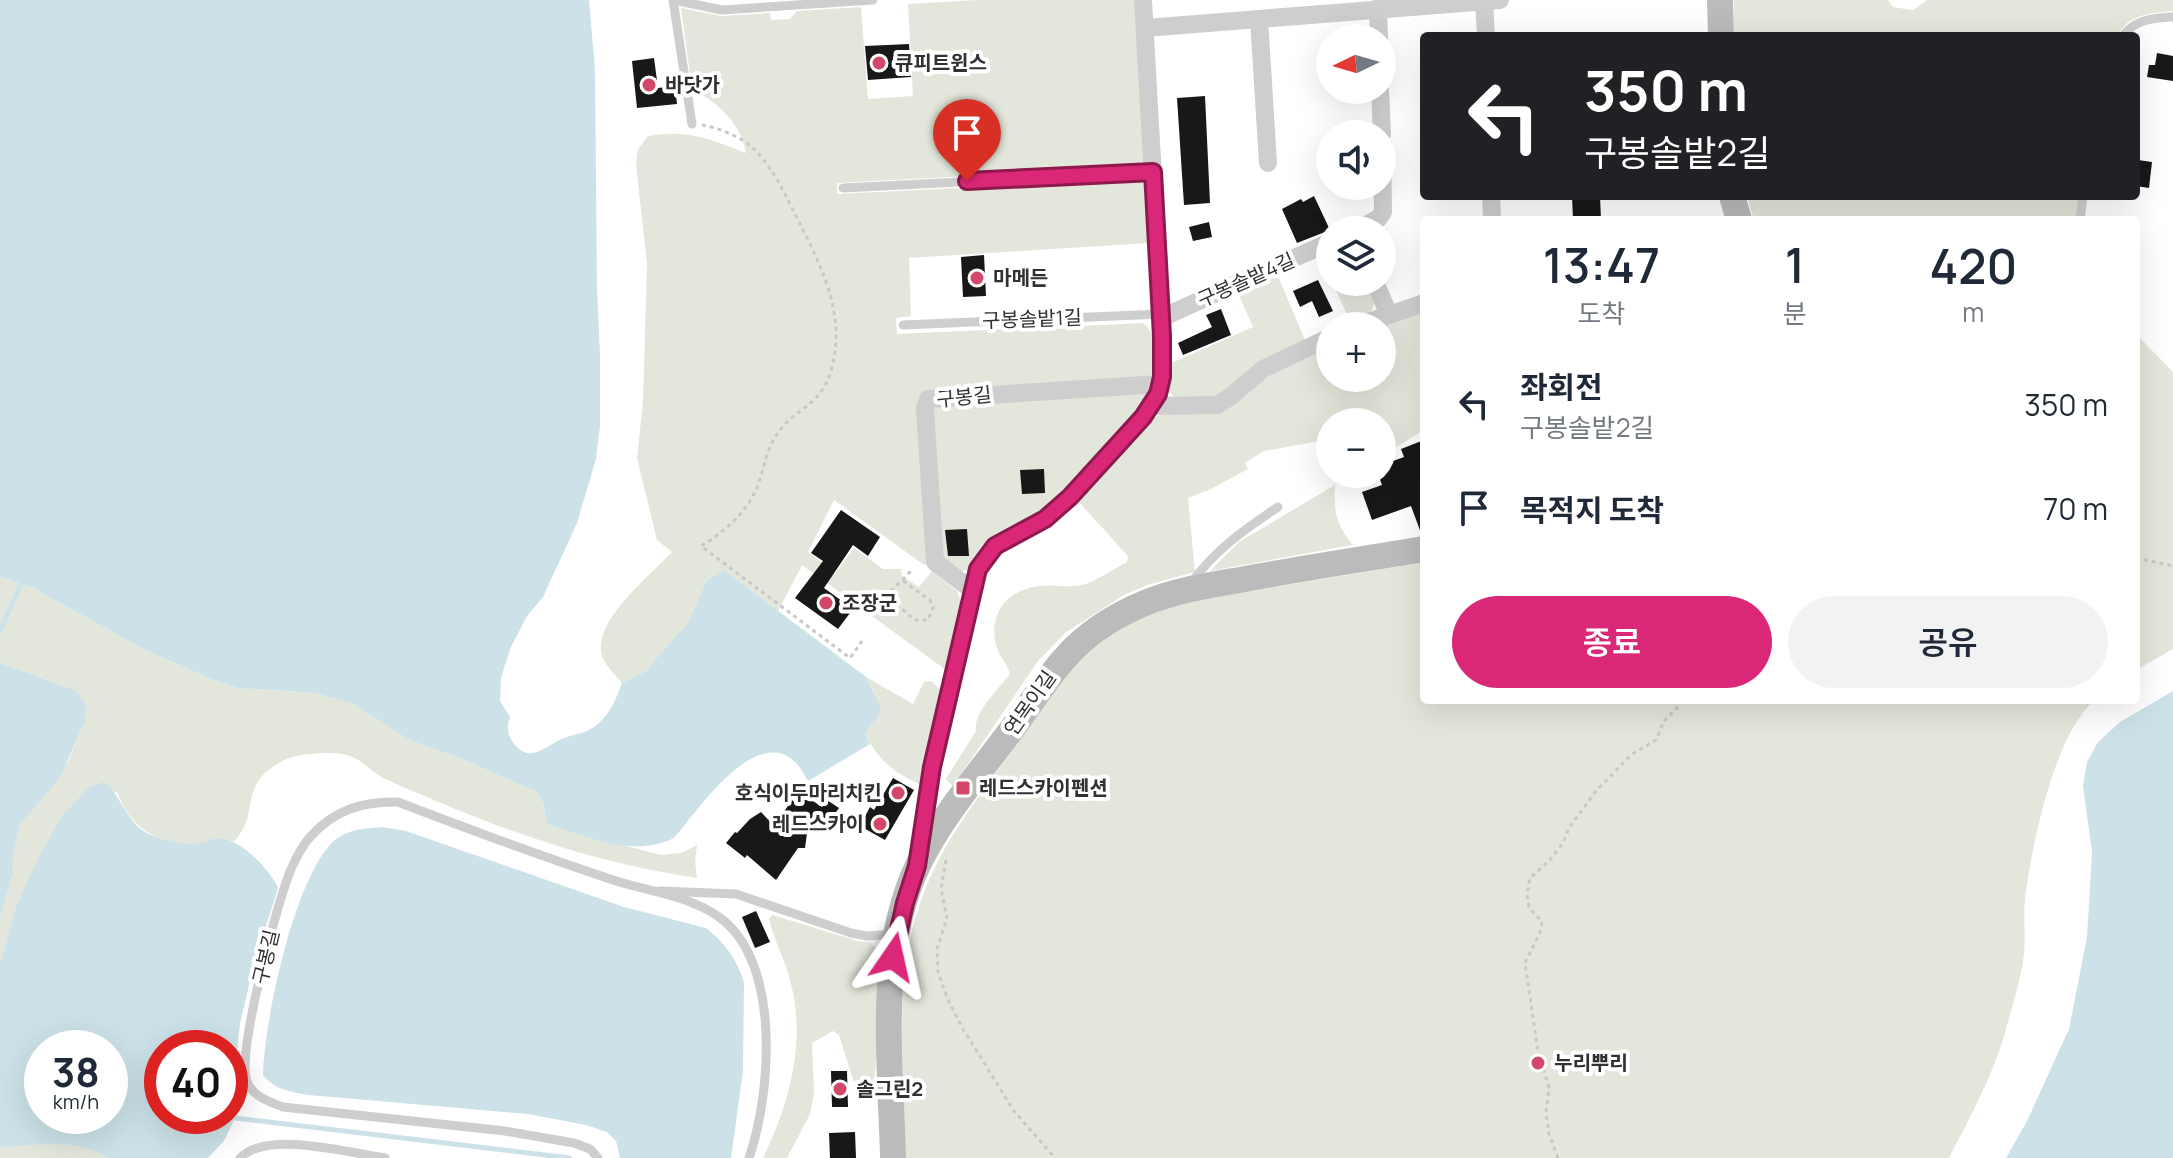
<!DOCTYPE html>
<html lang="ko">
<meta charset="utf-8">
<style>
:root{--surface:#fff;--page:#f2f2f3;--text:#1f2937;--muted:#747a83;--accent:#db2777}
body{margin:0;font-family:Manrope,"Noto Sans KR",sans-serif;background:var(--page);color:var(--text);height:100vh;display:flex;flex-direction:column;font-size:30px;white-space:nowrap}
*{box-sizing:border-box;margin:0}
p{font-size:26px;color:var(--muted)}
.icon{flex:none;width:44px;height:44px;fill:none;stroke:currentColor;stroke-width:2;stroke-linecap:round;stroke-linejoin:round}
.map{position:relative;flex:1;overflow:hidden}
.panel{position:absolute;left:1420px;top:216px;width:720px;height:488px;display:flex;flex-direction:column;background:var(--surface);border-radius:8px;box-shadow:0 8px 32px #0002}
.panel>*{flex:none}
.top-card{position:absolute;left:1420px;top:32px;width:720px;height:168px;border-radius:8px;box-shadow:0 8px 32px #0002;background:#202124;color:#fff;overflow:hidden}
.needle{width:52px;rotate:265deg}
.buttons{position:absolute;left:1316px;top:24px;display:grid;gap:16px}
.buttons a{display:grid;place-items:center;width:80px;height:80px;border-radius:50%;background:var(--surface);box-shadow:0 8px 32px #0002;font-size:40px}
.speed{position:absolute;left:24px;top:1030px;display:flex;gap:16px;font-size:40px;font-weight:700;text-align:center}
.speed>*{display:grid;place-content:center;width:104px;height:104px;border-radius:50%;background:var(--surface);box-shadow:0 8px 32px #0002;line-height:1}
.speed small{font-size:20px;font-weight:400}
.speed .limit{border:12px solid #d22;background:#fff;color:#111}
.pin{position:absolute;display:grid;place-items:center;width:68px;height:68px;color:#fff;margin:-82px -34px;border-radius:50% 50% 50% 0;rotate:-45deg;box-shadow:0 0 8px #0007}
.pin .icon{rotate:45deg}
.me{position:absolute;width:88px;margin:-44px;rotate:11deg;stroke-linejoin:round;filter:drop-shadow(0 0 6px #0008)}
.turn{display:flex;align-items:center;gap:28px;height:168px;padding:0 32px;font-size:36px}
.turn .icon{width:104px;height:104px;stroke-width:2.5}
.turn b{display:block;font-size:56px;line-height:68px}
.eta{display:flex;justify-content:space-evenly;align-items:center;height:136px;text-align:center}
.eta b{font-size:48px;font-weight:600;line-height:56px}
.primary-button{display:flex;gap:16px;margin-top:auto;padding:16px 32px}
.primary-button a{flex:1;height:92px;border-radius:48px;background:var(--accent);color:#fff;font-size:32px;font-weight:600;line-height:92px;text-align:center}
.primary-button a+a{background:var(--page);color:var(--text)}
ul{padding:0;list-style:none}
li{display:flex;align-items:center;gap:24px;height:104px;padding:0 32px}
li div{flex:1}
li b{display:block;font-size:30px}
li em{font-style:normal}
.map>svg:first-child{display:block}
</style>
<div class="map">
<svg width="2173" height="1158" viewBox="0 0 2173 1158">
<rect width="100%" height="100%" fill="#fff"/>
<g fill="#e3e7db">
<path d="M977,0H1136L1145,160L1134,167L837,183V194L1142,179L1146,184L1150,243L909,258L911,316L896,318L897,334L1144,323L1155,338L1154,382L1140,411L1051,505L972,570L962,571L942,557L924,565L834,500L808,552L835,573L854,548L883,569H901L902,576L919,587L932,571L957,591L961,602L946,670L802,565L778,611L724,570L707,580L688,625L661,652L646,671L622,683C615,674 603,664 601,652C597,617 650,576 672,552L657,540L637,458L643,402L647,264L636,164L638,149L648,136C689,129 710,139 746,153C741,124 719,103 692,89L681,8L722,16L770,13L771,20L790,19L797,11L861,7L868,99L913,96L908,4Z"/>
<path d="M1734,0H1888L1893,7L1913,10L1927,0H2173V11C2153,13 2126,14 2118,36H1734Z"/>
<path d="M1747,196H2079L2077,220H1754Z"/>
<path d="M1278,276L1305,340L1215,398H1175L1167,390V365L1253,327L1238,293Z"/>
<path d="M1332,282H1366L1375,301L1371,312L1350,321Z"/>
<path d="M1424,311V430L1382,456V422H1330V439L1264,451L1245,463L1248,469L1211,489L1188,498L1195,572L1147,585L1124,595L1065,633L1038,661L953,786L946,779L976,731C973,712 999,689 1010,674C1007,662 997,654 995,641C990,610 1009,590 1039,586C1053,584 1069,588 1082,585C1097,581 1113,569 1127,562L1128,556L1077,500L1149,420L1162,414L1220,413L1263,379L1330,345V378H1382V326Z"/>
<path d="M2136,334L2173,372V649L2136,670Z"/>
<path d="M1339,474H1353L1335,484C1334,512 1335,523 1353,545L1210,571L1239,542L1335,485Z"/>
<path d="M1424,562V700H2095C2054,734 2032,845 2025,898C2023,916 2026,935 2024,953C2022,974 2015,997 2009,1018C1997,1068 1972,1113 1949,1158H906C904,1065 890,965 930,878C952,828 988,785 1019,741C1054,691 1081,646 1140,619C1175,603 1214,598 1251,591C1309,581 1366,572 1424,562Z"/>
<path d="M0,577L31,587L145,650L204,676L237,688L315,693L354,704L409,740L464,760L537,792L543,802L546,823L551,826L661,855L681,853L697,845L695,861L697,878C606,865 518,836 434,800C417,793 400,786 383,778C372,772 360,758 347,755C333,751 301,753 287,759C235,782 262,814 234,841C217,837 212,844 197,844C158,845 130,828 117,792L89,787C39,842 21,893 0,962V916L13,875L14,852L20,824L68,761L85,722L87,707L75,690L0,663Z"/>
<path d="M866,677L913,704L924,682L931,681L941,690L922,785C896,775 877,759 865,734L879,715L875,694Z"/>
<path d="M772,915L858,941L870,942L879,951C876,974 879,1085 871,1095C868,1098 864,1099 860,1102L839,1035L833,1031L812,1043L814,1094L810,1114L787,1158H763C789,1105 806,1043 791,984C786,962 774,940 769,919Z"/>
<path d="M51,1143C73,1145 90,1146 108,1158H0V1148Z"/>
</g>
<g fill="#cce2e8" fill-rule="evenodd">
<path d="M0,0H589L595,70L597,288L600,355V426L596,459L577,523L543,597L527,616L510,649L501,678L500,701L510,717C507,726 507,733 512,741C531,768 546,743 567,737C581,733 590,732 601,721C611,711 617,697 622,683L646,671L661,652L687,625L707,580L724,570L866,677L880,705L879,715L865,734L870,744L808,781C804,775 800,766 794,761C754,725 696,813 674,838C635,858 590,837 551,826L546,823L543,802L537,792L464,760L409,740L354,704L315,693L237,688L204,676L145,650L31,587L0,577Z"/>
<path d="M0,663L75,690L87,706L85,722L59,779L20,824L14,852L13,875L0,916Z"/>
<path d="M2173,691V1158H2006L2027,1121L2069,1029L2087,937L2092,852L2083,786L2087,762L2098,742L2120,722Z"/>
<path d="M104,782C122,796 126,822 147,833C161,840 186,846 201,843C207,842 213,838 219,838C239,837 271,871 278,888L253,968L240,1024L235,1069V1118L224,1141L208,1158H108C76,1137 36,1145 0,1148V962L17,905L37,860L62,816L89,787ZM42,1048H110V1116H42ZM162,1048H230V1116H162Z"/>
<path d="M383,827L406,831L624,907L706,928C724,942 738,960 744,983L743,1071L731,1158H620L616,1141L607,1132L586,1125L528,1114L309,1095C291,1092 275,1090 263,1075C264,1022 295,874 335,840C349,829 366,828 383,827Z"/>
</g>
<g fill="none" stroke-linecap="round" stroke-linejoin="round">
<g stroke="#cce2e8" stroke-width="5">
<path d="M0,631L21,584"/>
<path d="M235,1118L570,1158"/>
</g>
</g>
<g fill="#181818">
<path d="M909,44L911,77L868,80L865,46Z"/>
<path d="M2157,53L2173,56V81L2147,77L2149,65H2155Z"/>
<path d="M654,58L658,88L675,86L677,104L637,108L632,61Z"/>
<path d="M1205,96L1210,203L1184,205L1177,98Z"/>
<path d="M2138,160L2152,162L2149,188L2136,186Z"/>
<path d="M1314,196L1330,230L1297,243L1282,209L1301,199L1303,202Z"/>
<path d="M1572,196H1600L1601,220H1573Z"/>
<path d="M1209,222L1212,237L1193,241L1189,227Z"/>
<path d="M984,255L986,296L963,297L961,257Z"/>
<path d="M1318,280L1333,311L1319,317L1312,301L1300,307L1293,291Z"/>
<path d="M1221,309L1231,335L1183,355L1178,343L1212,327L1206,315Z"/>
<path d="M1424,440V533H1421L1411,506L1372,520L1362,492L1382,485L1378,474H1382V465L1404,457L1401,449Z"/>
<path d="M1044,469L1045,493L1022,494L1020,470Z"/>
<path d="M841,510L880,537L868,556L853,545L824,588L853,609L838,629L795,598L823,561L811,553Z"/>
<path d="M967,529L969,556H948L945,530Z"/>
<path d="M893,778L914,790L885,840L860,826L870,807L874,810Z"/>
<path d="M801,793L822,807L827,800L839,808L824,830L809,819L805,848H798L776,880L747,855L745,858L726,843L735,832L737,833L750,819L761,812L774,826L792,800L795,803Z"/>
<path d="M756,911L770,942L755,948L742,917Z"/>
<path d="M831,1071H847L848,1107H832Z"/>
<path d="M855,1132L856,1158H830L829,1133Z"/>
</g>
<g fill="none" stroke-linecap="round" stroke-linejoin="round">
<g stroke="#c8c8c8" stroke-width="3" stroke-dasharray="4 4" stroke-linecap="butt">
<path d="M702,125C719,128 739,136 752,147C770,164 781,186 792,208C815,254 844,304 834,358C825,410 794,404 774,439C767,451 764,466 760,479C751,509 727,530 701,546L850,658L862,641"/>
<path d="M2136,558L2173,566"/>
<path d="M884,594L915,620H928L933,608L930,600L903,581"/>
<path d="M862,605L891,591L911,571"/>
<path d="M946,860L941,889L947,918L937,949L938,972L948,1000L963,1029L1014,1111L1055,1158"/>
<path d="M1558,1158L1549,1134L1546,1112L1549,1088L1538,1051L1525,963L1541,930L1542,922L1529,907L1527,895L1530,878L1549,861L1563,843L1569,828L1596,791L1632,754L1656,740L1664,721L1685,700"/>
</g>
<g stroke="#cecece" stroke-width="9">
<path d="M673,0L692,124"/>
<path d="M674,0L722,10L873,0"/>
<path d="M2123,36C2135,19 2154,18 2173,17"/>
<path d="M843,188L1153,172"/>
<path d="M2080,220L2083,196"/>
<path d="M903,325L1161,314"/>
<path d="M1191,583C1215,550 1245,529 1278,507"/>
<path d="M660,891L736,894L851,933L867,936L894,934"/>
<path d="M240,1158C267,1130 349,1153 385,1158"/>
<path d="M598,1158L590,1149L574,1143L505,1131L283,1107C268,1101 250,1096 246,1078C239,1045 277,903 291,869C296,858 303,845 310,837C334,810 363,801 398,802C468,829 538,855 610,879C645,891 688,895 719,917C782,962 771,1094 749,1158"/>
</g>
<g stroke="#cecece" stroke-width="18">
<path d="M1484,1L1486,36"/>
<path d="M1378,8L1379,38"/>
<path d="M1259,19L1268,163"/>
<path d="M1145,28L1500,0"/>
<path d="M1380,90L1382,134"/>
<path d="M1491,196L1492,220"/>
<path d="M1357,230L1379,218L1383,212L1382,146"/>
<path d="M1375,282L1389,315"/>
<path d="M1161,318L1330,242"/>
<path d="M1357,326L1424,303"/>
<path d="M1152,406L1217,405L1230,397L1263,369L1330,337"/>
<path d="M972,590L935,562L925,409L928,399L1160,384"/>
<path d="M919,854L932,767L978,569C996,538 1018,536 1045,518C1066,505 1147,418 1156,397C1164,378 1162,356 1162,336L1143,0"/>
</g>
<g stroke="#bbb" stroke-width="26">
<path d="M1720,0L1721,36"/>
<path d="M1732,196L1739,220"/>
<path d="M893,1158C891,1063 876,953 918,865C942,815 982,770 1015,725C1056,668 1075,632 1145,603C1176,590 1211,585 1245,579C1304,568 1364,559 1424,549"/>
</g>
</g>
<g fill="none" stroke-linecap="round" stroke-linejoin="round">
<g stroke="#8e194d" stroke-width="20">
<path id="route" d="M893,957L905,903L917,866L932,767L978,569L995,546L1045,519L1070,497L1143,417L1158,394L1162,377V336L1153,172L967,181"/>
</g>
<use href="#route" stroke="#db2777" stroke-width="14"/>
</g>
<g fill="#d4476a" stroke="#fff" stroke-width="3">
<circle cx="879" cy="63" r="8"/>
<circle cx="649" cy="85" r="8"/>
<circle cx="977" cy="278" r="8"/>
<circle cx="826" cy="603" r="8"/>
<rect x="955" y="780" width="16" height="16" rx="4"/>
<circle cx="898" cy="793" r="8"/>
<circle cx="880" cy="824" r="8"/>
<circle cx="1538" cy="1063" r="8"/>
<circle cx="840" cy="1089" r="8"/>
</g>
<g text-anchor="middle" stroke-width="8" stroke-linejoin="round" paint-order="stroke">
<g font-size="20" font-weight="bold" fill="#313131" stroke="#fff" text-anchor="start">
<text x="895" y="70">큐피트윈스</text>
<text x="665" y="92">바닷가</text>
<text x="993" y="285">마메든</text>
<text x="842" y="610">조장군</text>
<text x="979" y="795">레드스카이펜션</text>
<text x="882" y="800" text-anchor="end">호식이두마리치킨</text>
<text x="864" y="831" text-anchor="end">레드스카이</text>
<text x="1554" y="1070">누리뿌리</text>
<text x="856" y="1096">솔그린2</text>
</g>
<g font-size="20" fill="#313131" stroke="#fff">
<text transform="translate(1246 280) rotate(-24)" y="7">구봉솔밭4길</text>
<text transform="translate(1032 319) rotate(-2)" y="7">구봉솔밭1길</text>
<text transform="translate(964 397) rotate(-6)" y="7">구봉길</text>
<text transform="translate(1030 703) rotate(-55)" y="7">연목이길</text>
<text transform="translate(266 957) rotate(-77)" y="7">구봉길</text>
</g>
</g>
</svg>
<div class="buttons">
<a><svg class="needle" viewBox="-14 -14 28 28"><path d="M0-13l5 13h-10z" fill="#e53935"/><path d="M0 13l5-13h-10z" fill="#747a83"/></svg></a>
<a><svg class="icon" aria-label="sound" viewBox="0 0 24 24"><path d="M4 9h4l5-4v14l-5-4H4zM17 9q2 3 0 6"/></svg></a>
<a><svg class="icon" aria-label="layers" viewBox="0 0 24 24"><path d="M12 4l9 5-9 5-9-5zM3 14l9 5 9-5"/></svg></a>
<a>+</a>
<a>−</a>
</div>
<div class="speed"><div>38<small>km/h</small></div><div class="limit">40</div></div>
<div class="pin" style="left:967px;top:181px;background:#d93025"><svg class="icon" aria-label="arrive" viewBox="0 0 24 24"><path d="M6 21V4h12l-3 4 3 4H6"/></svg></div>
<svg class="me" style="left:893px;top:957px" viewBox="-20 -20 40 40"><path d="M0-17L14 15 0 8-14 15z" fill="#db2777" stroke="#fff" stroke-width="4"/></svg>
<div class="top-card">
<div class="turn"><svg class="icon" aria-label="left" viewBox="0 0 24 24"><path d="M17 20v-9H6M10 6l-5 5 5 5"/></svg><div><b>350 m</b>구봉솔밭2길</div></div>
</div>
<section class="panel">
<div class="eta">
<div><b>13:47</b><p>도착</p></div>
<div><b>1</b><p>분</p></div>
<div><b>420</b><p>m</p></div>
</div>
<ul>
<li><svg class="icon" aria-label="left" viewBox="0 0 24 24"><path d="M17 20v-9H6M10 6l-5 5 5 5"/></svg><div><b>좌회전</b><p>구봉솔밭2길</p></div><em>350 m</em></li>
<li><svg class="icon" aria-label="arrive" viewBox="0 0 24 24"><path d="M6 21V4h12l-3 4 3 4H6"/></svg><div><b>목적지 도착</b></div><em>70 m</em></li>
</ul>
<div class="primary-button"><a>종료</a><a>공유</a></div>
</section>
</div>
